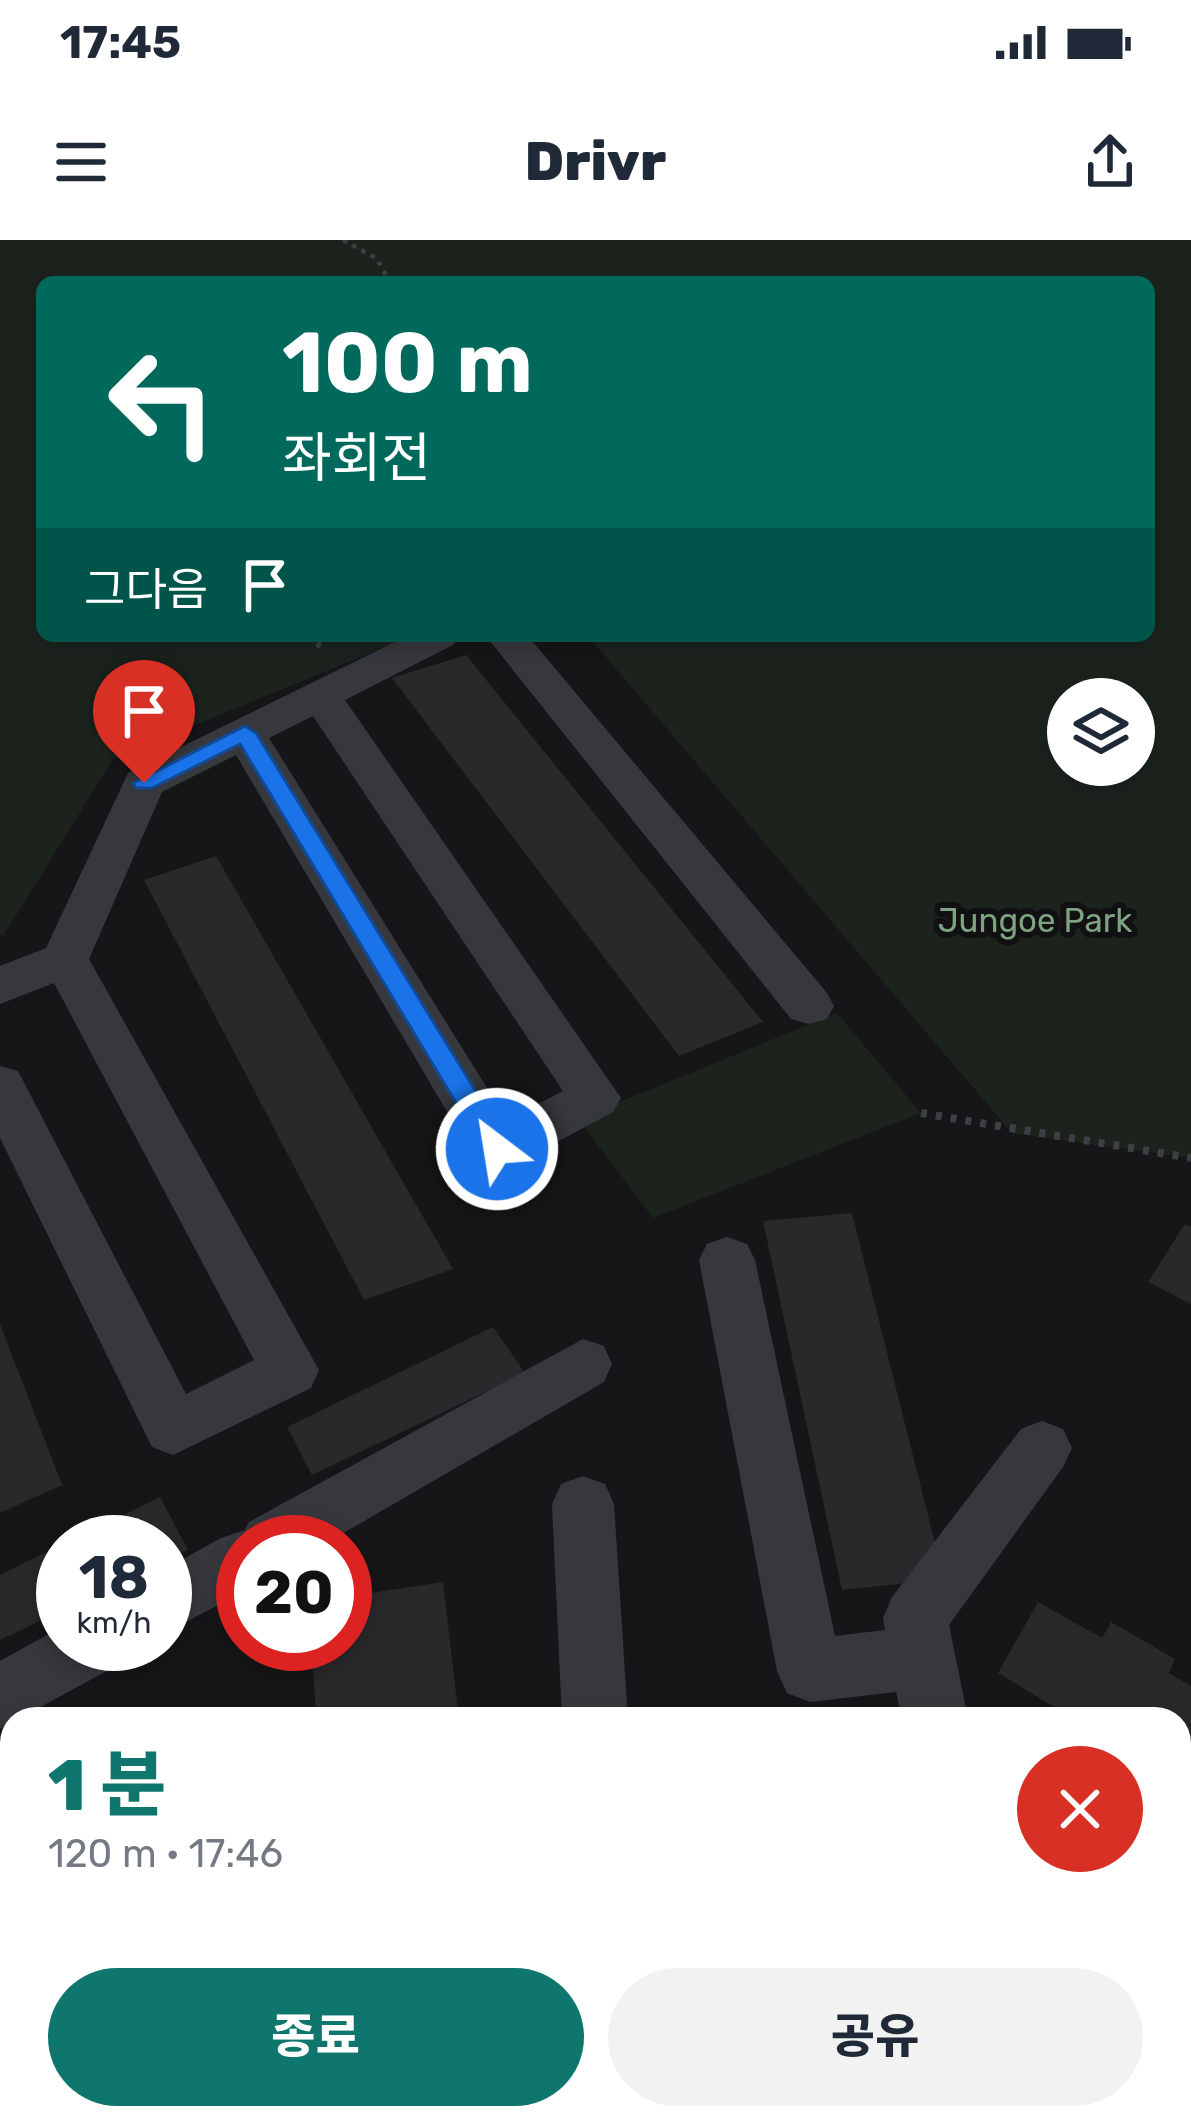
<!DOCTYPE html>
<html lang="ko">
<meta charset="utf-8">
<style>
:root{--surface:#fff;--page:#f2f2f3;--text:#1f2937;--muted:#747a83;--accent:#0f766e}
body{margin:0;font-family:Rubik,"Noto Sans KR",sans-serif;background:var(--page);color:var(--text);height:100vh;display:flex;flex-direction:column;font-size:45px;white-space:nowrap}
*{box-sizing:border-box;margin:0}
p{font-size:39px;color:var(--muted)}
.icon{flex:none;width:66px;height:66px;fill:none;stroke:currentColor;stroke-width:2;stroke-linecap:round;stroke-linejoin:round}
.map{position:relative;flex:1;overflow:hidden}
.panel{position:absolute;left:0px;top:1467px;width:1191px;height:423px;display:flex;flex-direction:column;background:var(--surface);border-radius:36px 36px 0 0;box-shadow:0 6px 18px #0003}
.panel>*{flex:none}
.hud{position:absolute;left:36px;top:36px;width:1119px;height:366px;border-radius:18px;box-shadow:0 6px 18px #0003;background:#00695c;color:#fff;overflow:hidden}
.tools{position:absolute;left:1047px;top:438px;display:grid;gap:24px}
.tools a{display:grid;place-items:center;width:108px;height:108px;border-radius:50%;background:var(--surface);box-shadow:0 6px 18px #0003;font-size:60px}
.speed{position:absolute;left:36px;top:1275px;display:flex;gap:24px;font-size:60px;font-weight:700;text-align:center}
.speed>*{display:grid;place-content:center;width:156px;height:156px;border-radius:50%;background:var(--surface);box-shadow:0 6px 18px #0003;line-height:1}
.speed small{font-size:30px;font-weight:400}
.speed .limit{border:18px solid #d22;background:#fff;color:#111}
.pin{position:absolute;display:grid;place-items:center;width:102px;height:102px;color:#fff;margin:-123px -51px;border-radius:50% 50% 50% 0;rotate:-45deg;box-shadow:0 0 12px #0007}
.pin .icon{rotate:45deg}
.me{position:absolute;width:132px;margin:-66px;rotate:329deg;stroke-linejoin:round;filter:drop-shadow(0 0 9px #0008)}
.turn{display:flex;align-items:center;gap:42px;height:252px;padding:0 48px;font-size:54px}
.turn .icon{width:156px;height:156px;stroke-width:2.5}
.turn b{display:block;font-size:84px;line-height:102px}
.then{display:flex;align-items:center;height:114px;padding:0 48px;background:#0003;gap:24px;font-size:45px}
.round{display:grid;place-items:center;flex:none;width:126px;height:126px;border-radius:63px;background:var(--page)}
.summary{display:flex;align-items:center;justify-content:space-between;height:204px;padding:0 48px}
h1{font-size:72px;font-weight:800;line-height:90px;color:var(--accent)}
.action{display:flex;gap:24px;margin-top:auto;padding:24px 48px}
.action a{flex:1;height:138px;border-radius:72px;background:var(--accent);color:#fff;font-size:48px;font-weight:800;line-height:138px;text-align:center}
.action a+a{background:var(--page);color:var(--text)}
.status{display:flex;justify-content:space-between;align-items:center;height:84px;padding:0 60px;background:var(--surface);direction:ltr}
.status svg{height:33px;fill:currentColor}
header{display:flex;justify-content:space-between;align-items:center;height:156px;padding:0 48px;background:var(--surface);font-size:54px;font-weight:800}
.map>svg:first-child{display:block}
</style>
<div class="status"><b>17:45</b><svg viewBox="0 0 49 12"><path d="M0 12V9h3v3zM5 12V6h3v6zM10 12V3h3v9zM15 12V0h3v12zM26 1h20v11H26zM47 4h2v5h-2z"/></svg></div>
<header><svg class="icon" aria-label="menu" viewBox="0 0 24 24"><path d="M4 6h16M4 12h16M4 18h16"/></svg>Drivr<svg class="icon" aria-label="share" viewBox="0 0 24 24"><path d="M12 15V3M7 8l5-5 5 5M5 13v7h14v-7"/></svg></header>
<div class="map">
<svg width="1191" height="1888" viewBox="0 0 1191 1888">
<rect width="100%" height="100%" fill="#161618"/>
<g fill="#1c231d" fill-rule="evenodd">
<path d="M0,0H1191V918L1012,893L588,396H1149V42H42V396H411L113,519L4,695H0ZM1068,459H1134V525H1068Z"/>
<path d="M837,773L921,873L653,978L578,879Z"/>
</g>
<g fill="#29292c">
<path d="M466,415L763,782L679,816L392,438Z"/>
<path d="M216,616L453,1029L364,1060L144,640Z"/>
<path d="M852,973L944,1339L842,1350L763,981Z"/>
<path d="M1185,984L1191,987V1064L1148,1042Z"/>
<path d="M0,1084L62,1245L0,1273Z"/>
<path d="M493,1087L525,1133L312,1235L287,1187Z"/>
<path d="M160,1257L188,1310L165,1321V1302H68Z"/>
<path d="M63,1304V1370L0,1400V1335Z"/>
<path d="M443,1342L459,1479H316L312,1404H345V1357Z"/>
<path d="M1038,1362L1102,1398L1111,1382L1175,1419L1169,1433L1191,1446V1549L1179,1542V1479H1074L998,1433Z"/>
<path d="M343,1878H505L506,1888H343Z"/>
<path d="M842,1878H931V1880L888,1888H844Z"/>
<path d="M983,1878H1168L1170,1888H984Z"/>
</g>
<g fill="none" stroke-linecap="round" stroke-linejoin="round">
<path stroke="#3d3f44" stroke-width="4.5" stroke-dasharray="4.5 6" stroke-linecap="butt" d="M343,0L376,18L390,42"/>
<path stroke="#3d3f44" stroke-width="6" stroke-dasharray="4.5 8" stroke-linecap="butt" d="M307,396L324,409"/>
<path stroke="#3d3f44" stroke-width="8" stroke-dasharray="6 9" stroke-linecap="butt" d="M921,873L1191,918"/>
<g fill="#37383d" fill-rule="evenodd">
<path d="M407,396H459L453,405L345,460L621,858L613,872L516,924L497,930L478,924L236,515L162,552L89,719L319,1130L311,1148L173,1215L152,1207L0,898V826L18,831L186,1154L254,1120L54,743L0,764V726L46,708L128,533ZM313,476L563,851L507,880L269,498Z"/>
<path d="M486,396H528L827,753L834,766L827,779L809,784L791,779Z"/>
<path d="M727,997L747,1004L755,1020L835,1396L885,1390L883,1378L892,1357L1021,1189L1042,1181L1063,1189L1072,1208L1063,1227L949,1385L968,1479H902L896,1452L810,1462L787,1453L777,1431L699,1020L707,1004Z"/>
<path d="M583,1099L604,1106L612,1124L604,1142L328,1302H243V1352L165,1393V1329L221,1298L245,1290L249,1282Z"/>
<path d="M583,1236L605,1244L614,1264L628,1479H562L552,1264L561,1244Z"/>
<path d="M63,1386V1404H126L116,1426L0,1489V1421Z"/>
<path d="M12,1563V1633L0,1636V1566Z"/>
<path d="M1179,1658L1191,1663V1739L1179,1734Z"/>
<rect x="90" y="1878" width="76" height="10"/>
<rect x="261" y="1878" width="76" height="10"/>
<rect x="581" y="1878" width="76" height="10"/>
</g>
</g>
<path fill="#1a73e8" stroke="#114b97" stroke-width="3" d="M245,486L256,493L507,902L511,909L507,916H488L240,504L152,548H136L133,543Z"/>
<g text-anchor="middle" stroke-width="12" stroke-linejoin="round" paint-order="stroke">
<g font-size="33" fill="#7fa381" stroke="#111113">
<text x="1035" y="692">Jungoe Park</text>
</g>
</g>
</svg>
<div class="tools">
<a><svg class="icon" aria-label="layers" viewBox="0 0 24 24"><path d="M12 4l9 5-9 5-9-5zM3 14l9 5 9-5"/></svg></a>
</div>
<div class="speed"><div>18<small>km/h</small></div><div class="limit">20</div></div>
<div class="pin" style="left:144px;top:543px;background:#d93025"><svg class="icon" aria-label="arrive" viewBox="0 0 24 24"><path d="M6 21V4h12l-3 4 3 4H6"/></svg></div>
<svg class="me" style="left:497px;top:909px" viewBox="-20 -20 40 40"><circle r="17" fill="#1a73e8" stroke="#fff" stroke-width="3"/><path d="M0-11L8 9 0 5-8 9z" fill="#fff"/></svg>
<div class="hud">
<div class="turn"><svg class="icon" aria-label="left" viewBox="0 0 24 24"><path d="M17 20v-9H6M10 6l-5 5 5 5"/></svg><div><b>100 m</b>좌회전</div></div>
<div class="then">그다음<svg class="icon" aria-label="arrive" viewBox="0 0 24 24"><path d="M6 21V4h12l-3 4 3 4H6"/></svg></div>
</div>
<section class="panel">
<div class="summary"><div><h1>1 분</h1><p>120 m · 17:46</p></div><a class="round" style="background:#d93025;color:#fff"><svg class="icon" aria-label="close" viewBox="0 0 24 24"><path d="M6 6l12 12M18 6L6 18"/></svg></a></div>
<div class="action"><a>종료</a><a>공유</a></div>
</section>
</div>
